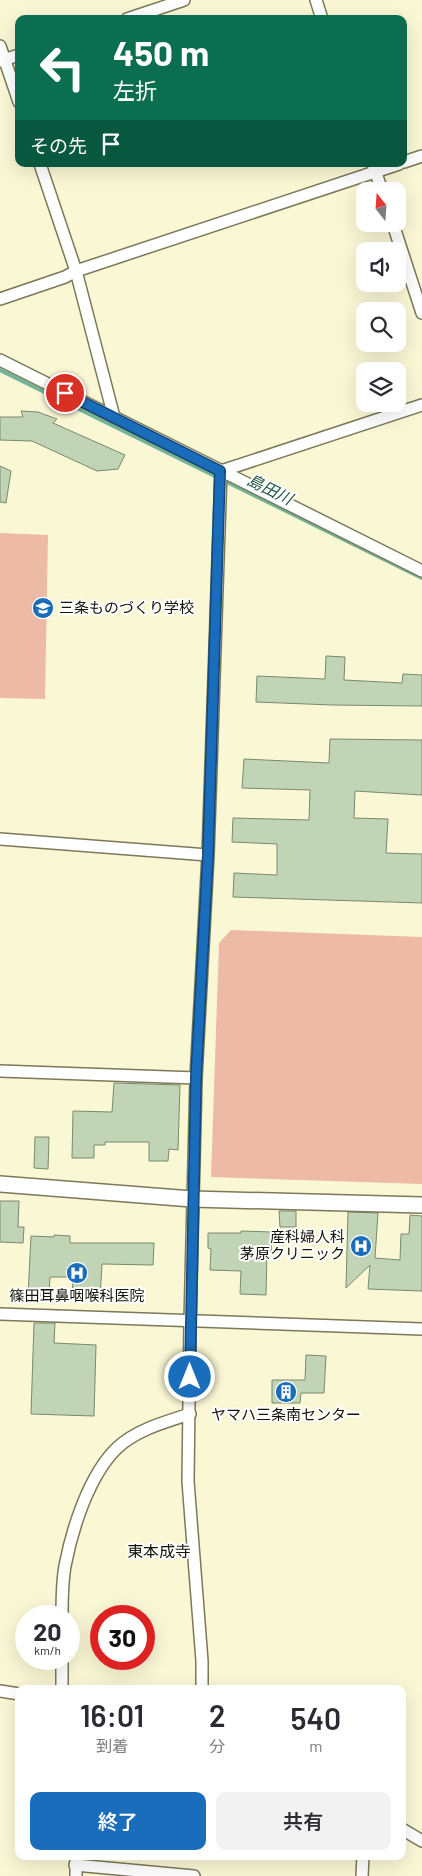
<!DOCTYPE html>
<html lang="ja">
<meta charset="utf-8">
<style>
:root{--surface:#fff;--page:#f2f2f3;--text:#2b2b33;--muted:#7c7c81;--accent:#1a6dbb}
body{margin:0;font-family:Barlow,"Noto Sans JP",sans-serif;background:var(--page);color:var(--text);height:100vh;display:flex;flex-direction:column;font-size:19px;white-space:nowrap}
*{box-sizing:border-box;margin:0}
p{font-size:16px;color:var(--muted)}
.icon{flex:none;width:28px;height:28px;fill:none;stroke:currentColor;stroke-width:2;stroke-linecap:round;stroke-linejoin:round}
.map{position:relative;flex:1;overflow:hidden}
.panel{position:absolute;left:15px;top:1685px;width:391px;height:175px;display:flex;flex-direction:column;background:var(--surface);border-radius:10px;box-shadow:0 5px 20px #0002}
.panel>*{flex:none}
.guide{position:absolute;left:15px;top:15px;width:392px;height:152px;border-radius:10px;box-shadow:0 5px 20px #0002;background:#0b6e4f;color:#fff;overflow:hidden}
.needle{width:32px;rotate:343deg}
.tools{position:absolute;left:356px;top:182px;display:grid;gap:10px}
.tools a{display:grid;place-items:center;width:50px;height:50px;border-radius:10px;background:var(--surface);box-shadow:0 5px 20px #0002;font-size:25px}
.speed{position:absolute;left:15px;top:1605px;display:flex;gap:10px;font-size:25px;font-weight:700;text-align:center}
.speed>*{display:grid;place-content:center;width:65px;height:65px;border-radius:50%;background:var(--surface);box-shadow:0 5px 20px #0002;line-height:1}
.speed small{font-size:12px;font-weight:400}
.speed .limit{border:8px solid #d22;background:#fff;color:#111}
.pin{position:absolute;display:grid;place-items:center;width:42px;height:42px;color:#fff;margin:-21px;border:2px solid #fff;border-radius:50%;box-shadow:0 1px 5px #0007}
.me{position:absolute;width:55px;margin:-28px;rotate:0deg;stroke-linejoin:round;filter:drop-shadow(0 0 4px #0008)}
.turn{display:flex;align-items:center;gap:18px;height:105px;padding:0 15px;font-size:22px}
.turn .icon{width:65px;height:65px;stroke-width:2.5}
.turn b{display:block;font-size:35px;line-height:42px}
.then{display:flex;align-items:center;height:48px;padding:0 15px;background:#0003;gap:10px;font-size:19px}
.eta{display:flex;justify-content:space-evenly;align-items:center;height:85px;text-align:center}
.eta b{font-size:30px;font-weight:600;line-height:35px}
.cta{display:flex;gap:10px;margin-top:auto;padding:10px 15px}
.cta a{flex:1;height:58px;border-radius:10px;background:var(--accent);color:#fff;font-size:20px;font-weight:600;line-height:58px;text-align:center}
.cta a+a{background:var(--page);color:var(--text)}
.map>svg:first-child{display:block}
</style>
<div class="map">
<svg width="422" height="1876" viewBox="0 0 422 1876">
<rect width="100%" height="100%" fill="#f9f7d4"/>
<g fill="#edbba5">
<path d="M0,533L48,535L45,699L0,698Z"/>
<path d="M231,930L422,937V1184L211,1177L219,943Z"/>
</g>
<g fill="none" stroke-linecap="round" stroke-linejoin="round">
<path stroke="#72b496" stroke-width="4" d="M0,370L422,578"/>
</g>
<g fill="#c1d4b6" stroke="#788a6e">
<path d="M21,411L38,412L57,419L53,423L125,455L118,469L97,471L32,441L0,440V417H23Z"/>
<path d="M0,466L11,471L6,503L0,502Z"/>
<path d="M326,656L345,657L344,680L402,683L403,674L422,675V706L332,705L256,702L257,676L325,679Z"/>
<path d="M330,739L422,740V795L355,791L354,818L388,819L386,853L422,854V903L233,897L234,873L277,875V844L232,842L233,818L309,820L310,790L242,788L244,759L329,763Z"/>
<path d="M114,1083L180,1085L178,1150L169,1149L168,1161H149V1142H105V1145H94V1158H72L73,1111L112,1112Z"/>
<path d="M35,1137H49L48,1169L34,1168Z"/>
<path d="M0,1201H19L18,1227H24L23,1243L0,1242Z"/>
<path d="M279,1211H296V1227H280Z"/>
<path d="M348,1212L378,1213L375,1258L400,1260L401,1234H409L410,1215L422,1216V1291L368,1289L370,1265L346,1288Z"/>
<path d="M241,1231L272,1232L271,1253H267L266,1295L240,1294L241,1271L210,1270L211,1249L208,1248V1233H241Z"/>
<path d="M54,1235L70,1236V1243H154L153,1265L102,1264L100,1299L72,1298L73,1277H50L49,1296H28L31,1236L54,1237Z"/>
<path d="M34,1323H55L54,1343L96,1345L94,1416L31,1414Z"/>
<path d="M306,1355L326,1356L324,1393H301L300,1403H272V1380H305Z"/>
</g>
<g fill="none" stroke-linecap="round" stroke-linejoin="round">
<g stroke="#7b7959" stroke-width="14">
<g id="minor">
<path d="M316,0L322,19"/>
<path d="M127,19L184,0"/>
<path d="M0,46L19,102"/>
<path d="M0,61L19,55"/>
<path d="M404,162L422,156"/>
<path d="M40,164L76,271L114,417"/>
<path d="M373,164L382,191"/>
<path d="M393,224L422,313"/>
<path d="M0,299L65,277L76,271L399,164"/>
<path d="M0,360L422,571"/>
<path d="M221,471L422,405"/>
<path d="M0,839L208,855"/>
<path d="M0,1071L196,1078"/>
<path d="M0,1314L422,1329"/>
<path d="M62,1616C62,1600 62,1583 65,1566C72,1529 89,1475 117,1448C136,1430 165,1422 190,1414"/>
<path d="M62,1689V1659"/>
<path d="M202,1689V1661L188,1481L190,1322L196,1078L208,855L221,471"/>
<path d="M0,1691L19,1694"/>
<path d="M402,1829L422,1841"/>
<path d="M75,1865L194,1876"/>
<path d="M76,1876V1856"/>
<path d="M362,1876L363,1856"/>
</g>
</g>
<g stroke="#7b7959" stroke-width="18">
<path id="tertiary" d="M0,1184L192,1199L422,1205"/>
</g>
<use href="#minor" stroke="#fff" stroke-width="11"/>
<use href="#tertiary" stroke="#fff" stroke-width="15"/>
</g>
<g fill="none" stroke-linecap="round" stroke-linejoin="round">
<g stroke="#11477a" stroke-width="12">
<path id="route" d="M65,393L220,471L208,855L196,1078L190,1377"/>
</g>
<use href="#route" stroke="#1a6dbb" stroke-width="9"/>
</g>
<defs>
<g id="school-disc" transform="scale(1.125)"><circle r="9.5" fill="#1a6dbb" stroke="#fff"/><path d="M0-5L7-2L0 1L-7-2ZM-4 1L0 2.5L4 1V4Q0 6-4 4Z" fill="#fff"/></g>
<g id="hospital-disc" transform="scale(1.125)"><circle r="9.5" fill="#1a6dbb" stroke="#fff"/><path d="M-5-5h3v3.5h4V-5h3V5h-3V1.5h-4V5h-3Z" fill="#fff"/></g>
<g id="building-disc" transform="scale(1.125)"><circle r="9.5" fill="#1a6dbb" stroke="#fff"/><path d="M-4-6H4V6H1V3H-1V6H-4ZM-2.5-4.3h1.7v1.8h-1.7ZM.8-4.3h1.7v1.8H.8ZM-2.5-1h1.7V.8h-1.7ZM.8-1h1.7V.8H.8Z" fill="#fff"/></g>
</defs>
<g fill-rule="evenodd">
<use href="#school-disc" x="43" y="608"/>
<use href="#hospital-disc" x="361" y="1246"/>
<use href="#hospital-disc" x="77" y="1273"/>
<use href="#building-disc" x="286" y="1392"/>
</g>
<g text-anchor="middle" stroke-width="4" stroke-linejoin="round" paint-order="stroke">
<g font-size="15" fill="#151407" stroke="#fff">
<text x="59" y="613" text-anchor="start">三条ものづくり学校</text>
<text x="345" y="1242" text-anchor="end">産科婦人科<tspan x="345" dy="17">茅原クリニック</tspan></text>
<text x="77" y="1301">篠田耳鼻咽喉科医院</text>
<text x="286" y="1420">ヤマハ三条南センター</text>
</g>
<g font-size="16" font-style="italic" fill="#215640" stroke="#fff">
<text transform="translate(270 489) rotate(26)" y="6">島田川</text>
</g>
<g font-size="16" fill="#151407" stroke="#fff">
<text x="159" y="1557">東本成寺</text>
</g>
</g>
</svg>
<div class="tools">
<a><svg class="needle" viewBox="-14 -14 28 28"><path d="M0-13l5 13h-10z" fill="#e53935"/><path d="M0 13l5-13h-10z" fill="#7c7c81"/></svg></a>
<a><svg class="icon" aria-label="sound" viewBox="0 0 24 24"><path d="M4 9h4l5-4v14l-5-4H4zM17 9q2 3 0 6"/></svg></a>
<a><svg class="icon" aria-label="search" viewBox="0 0 24 24"><circle cx="10" cy="10" r="6"/><path d="M15 15l6 6"/></svg></a>
<a><svg class="icon" aria-label="layers" viewBox="0 0 24 24"><path d="M12 4l9 5-9 5-9-5zM3 14l9 5 9-5"/></svg></a>
</div>
<div class="speed"><div>20<small>km/h</small></div><div class="limit">30</div></div>
<div class="pin" style="left:65px;top:393px;background:#d93025"><svg class="icon" aria-label="arrive" viewBox="0 0 24 24"><path d="M6 21V4h12l-3 4 3 4H6"/></svg></div>
<svg class="me" style="left:190px;top:1377px" viewBox="-20 -20 40 40"><circle r="17" fill="#1a6dbb" stroke="#fff" stroke-width="3"/><path d="M0-11L8 9 0 5-8 9z" fill="#fff"/></svg>
<div class="guide">
<div class="turn"><svg class="icon" aria-label="left" viewBox="0 0 24 24"><path d="M17 20v-9H6M10 6l-5 5 5 5"/></svg><div><b>450 m</b>左折</div></div>
<div class="then">その先<svg class="icon" aria-label="arrive" viewBox="0 0 24 24"><path d="M6 21V4h12l-3 4 3 4H6"/></svg></div>
</div>
<section class="panel">
<div class="eta">
<div><b>16:01</b><p>到着</p></div>
<div><b>2</b><p>分</p></div>
<div><b>540</b><p>m</p></div>
</div>
<div class="cta"><a>終了</a><a>共有</a></div>
</section>
</div>
